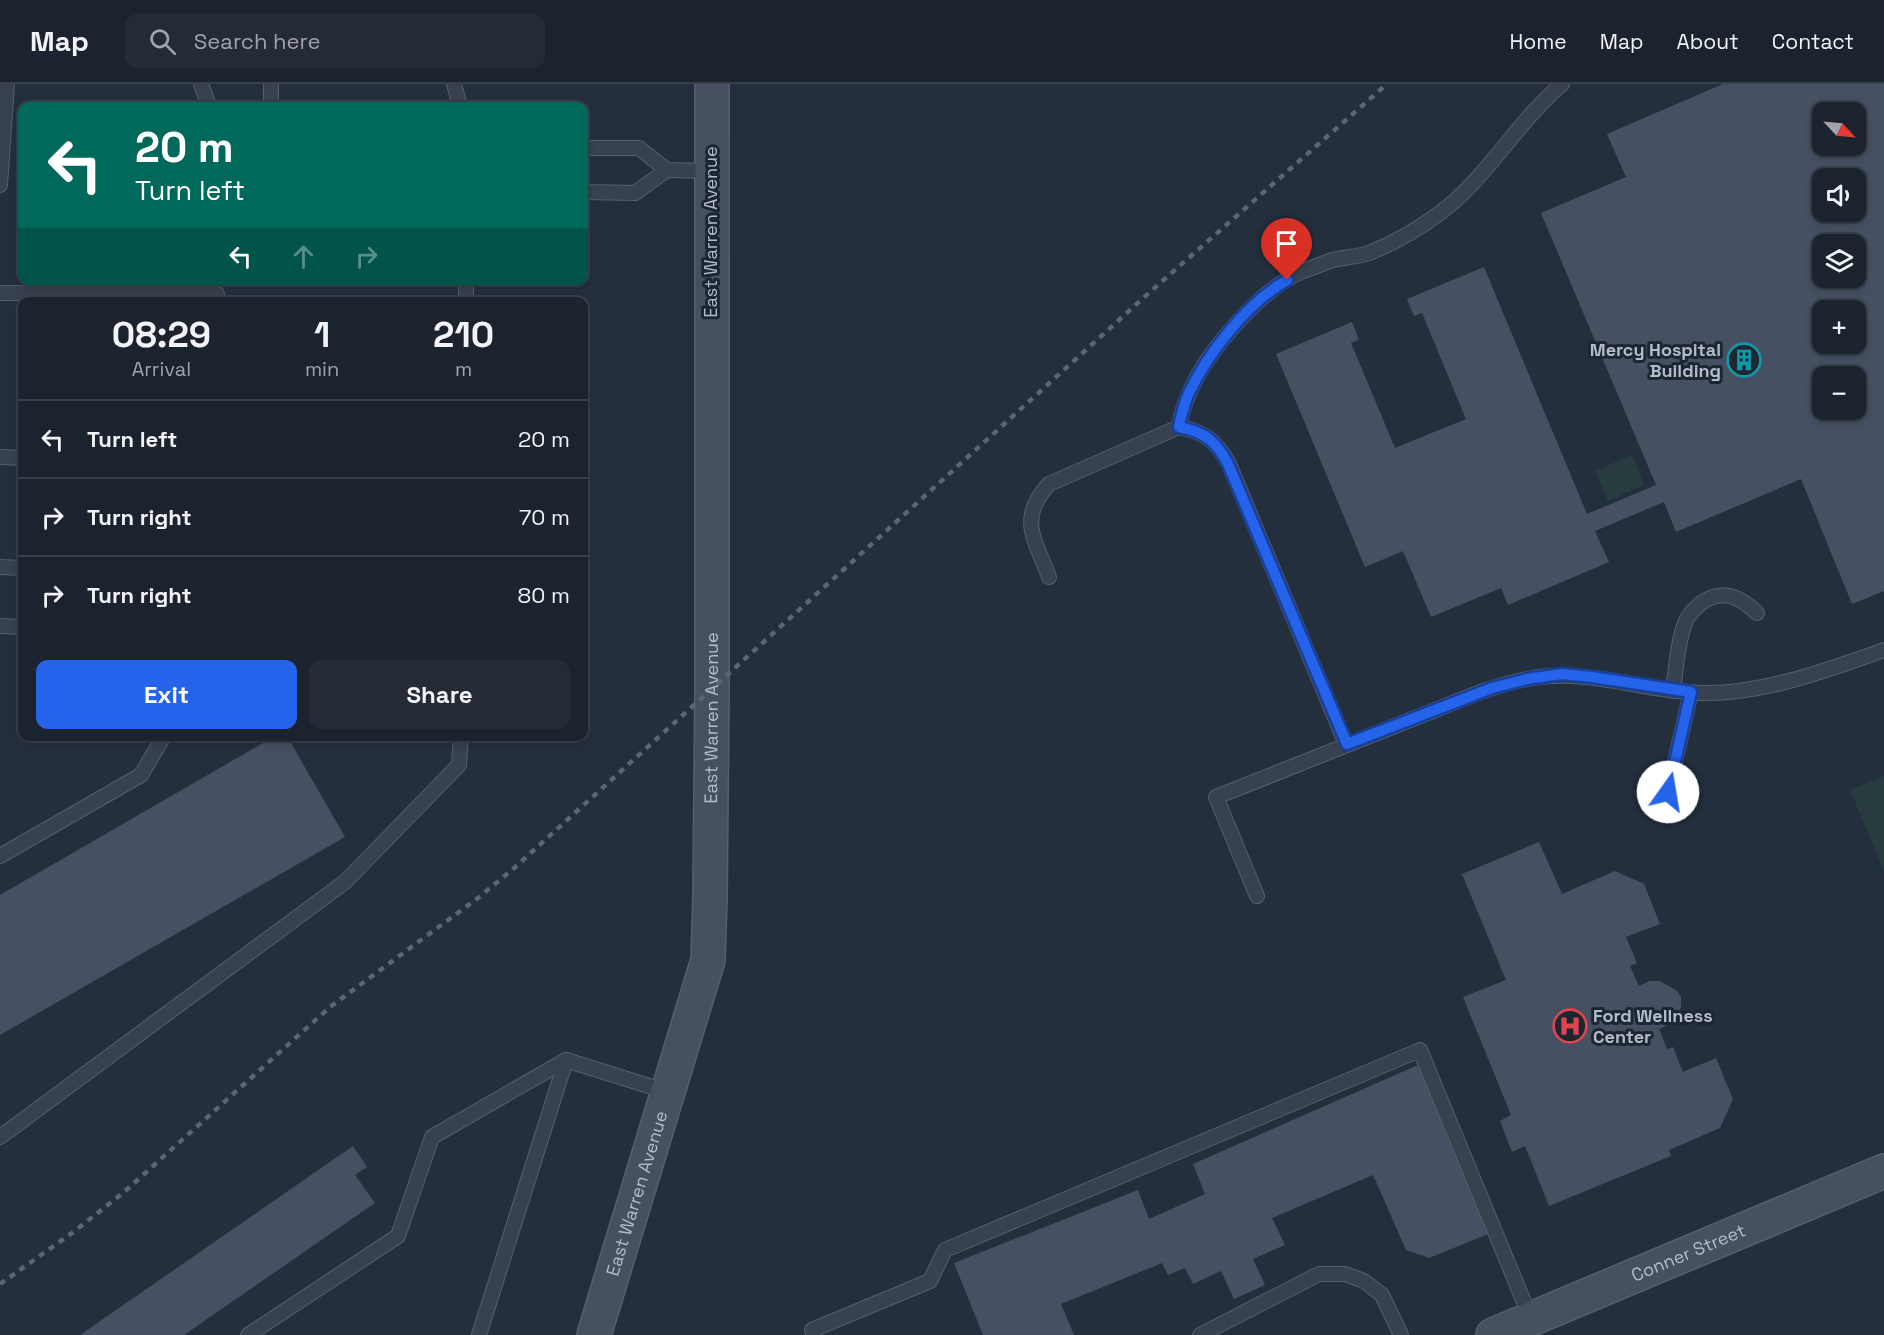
<!DOCTYPE html>
<meta charset="utf-8">
<style>
:root{--surface:#1b232e;--page:#242b36;--text:#f1f3f6;--muted:#a0a4aa;--line:#39404a;--accent:#2563eb}
body{margin:0;font-family:"Space Grotesk",sans-serif;background:var(--page);color:var(--text);height:100vh;display:flex;flex-direction:column;font-size:22px;white-space:nowrap}
*{box-sizing:border-box;margin:0}
p{font-size:20px;color:var(--muted)}
.icon{flex:none;width:33px;height:33px;fill:none;stroke:currentColor;stroke-width:2;stroke-linecap:round;stroke-linejoin:round}
.map{position:relative;flex:1;overflow:hidden}
.side{position:absolute;left:18px;top:213px;width:570px;height:444px;display:flex;flex-direction:column;background:var(--surface);border-radius:12px;box-shadow:0 3px 9px #0003,0 0 0 2px var(--line)}
.side>*{flex:none}
.hud{position:absolute;left:18px;top:18px;width:570px;height:183px;border-radius:12px;box-shadow:0 3px 9px #0003,0 0 0 2px var(--line);background:#00695c;color:#fff;overflow:hidden}
.needle{width:39px;rotate:116deg}
.fabs{position:absolute;left:1812px;top:18px;display:grid;gap:12px}
.fabs a{display:grid;place-items:center;width:54px;height:54px;border-radius:12px;background:var(--surface);box-shadow:0 3px 9px #0003,0 0 0 2px var(--line);font-size:30px}
.pin{position:absolute;display:grid;place-items:center;width:51px;height:51px;color:#fff;margin:-62px -26px;border-radius:50% 50% 50% 0;rotate:-45deg;box-shadow:0 0 6px #0007}
.pin .icon{rotate:45deg}
.me{position:absolute;width:66px;margin:-33px;rotate:13deg;stroke-linejoin:round;filter:drop-shadow(0 0 4px #0008)}
.turn{display:flex;align-items:center;gap:21px;height:126px;padding:0 18px;font-size:27px}
.turn .icon{width:78px;height:78px;stroke-width:2.5}
.turn b{display:block;font-size:42px;line-height:51px}
.lanes{display:flex;align-items:center;height:57px;padding:0 18px;background:#0003;justify-content:center;gap:30px;direction:ltr}
.lanes .off{opacity:.35}
.eta{display:flex;justify-content:space-evenly;align-items:center;height:102px;text-align:center}
.eta b{font-size:36px;font-weight:700;line-height:42px}
.button{display:flex;gap:12px;margin-top:auto;padding:12px 18px}
.button a{flex:1;height:69px;border-radius:12px;background:var(--accent);color:#fff;font-size:24px;font-weight:700;line-height:69px;text-align:center}
.button a+a{background:var(--page);color:var(--text)}
ul{padding:0;list-style:none}
li{display:flex;align-items:center;gap:18px;height:78px;padding:0 18px;border-top:2px solid var(--line)}
li div{flex:1}
li b{display:block;font-size:22px}
li em{font-style:normal}
header{display:flex;align-items:center;gap:36px;box-sizing:border-box;height:84px;padding:0 30px;background:var(--surface);border-bottom:2px solid var(--line)}
header strong{font-size:28px}
nav{display:flex;gap:33px;margin-inline-start:auto;font-size:21px}
.search{width:420px;height:54px;background:var(--page);display:flex;align-items:center;gap:15px;box-sizing:border-box;padding:0 21px;border-radius:12px;color:var(--muted);font-size:22px}
.map>svg:first-child{display:block}
</style>
<header>
<strong>Map</strong>
<div class="search"><svg class="icon" aria-label="search" viewBox="0 0 24 24"><circle cx="10" cy="10" r="6"/><path d="M15 15l6 6"/></svg>Search here</div>
<nav><a>Home</a><a>Map</a><a>About</a><a>Contact</a></nav>
</header>
<div class="map">
<svg width="1884" height="1251" viewBox="0 0 1884 1251">
<rect width="100%" height="100%" fill="#242f3e"/>
<g fill="#263c3f">
<path d="M1632,371L1644,401L1608,417L1595,387Z"/>
<path d="M1884,692V785H1883L1850,706Z"/>
</g>
<g fill="#455162" fill-rule="evenodd">
<path d="M1723,0H1884V507L1852,520L1801,395L1676,448L1664,418L1595,447L1609,478L1508,521L1501,504L1431,533L1403,467L1365,483L1276,270L1352,238L1359,256L1351,259L1395,364L1466,335L1422,229L1414,232L1407,215L1484,183L1587,430L1656,401L1541,129L1626,93L1607,50ZM1822,28H1856V62H1822ZM1822,94H1856V128H1822ZM1822,160H1856V194H1822ZM1822,226H1856V260H1822ZM1822,292H1856V326H1822Z"/>
<path d="M584,372H587V412L584,413Z"/>
<path d="M275,652H287L345,753L0,951V811Z"/>
<path d="M1539,758L1562,810L1615,787L1644,800L1660,840L1626,853L1637,879L1630,882L1639,902L1650,897H1660L1676,906L1681,913V923L1677,933L1670,940L1659,945L1667,965L1673,963L1683,988L1716,974L1733,1015L1720,1044L1669,1066L1671,1072L1549,1122L1525,1062L1512,1068L1500,1037L1511,1031L1463,913L1506,896L1462,790Z"/>
<path d="M1418,981L1488,1150L1429,1174L1406,1166L1373,1091L1272,1134L1285,1161L1253,1175L1265,1201L1234,1215L1221,1187L1193,1200L1185,1184L1168,1191L1162,1179L1061,1220L1074,1251H983L954,1179L1138,1106L1149,1135L1205,1110L1193,1080Z"/>
<path d="M353,1062L367,1083L355,1091L375,1119L184,1251H80Z"/>
</g>
<g fill="none" stroke-linecap="round" stroke-linejoin="round">
<g stroke="#565f6c" stroke-width="16">
<g id="service">
<path d="M201,0L209,22"/>
<path d="M271,0V22"/>
<path d="M454,0L460,22"/>
<path d="M584,64H639L667,86L712,87"/>
<path d="M0,101L7,0"/>
<path d="M584,108L635,109L667,86"/>
<path d="M0,209L217,210"/>
<path d="M466,218V196"/>
<path d="M0,373L22,374"/>
<path d="M0,483L22,484"/>
<path d="M1049,493C1035,455 1017,435 1049,400L1179,343"/>
<path d="M0,542L22,543"/>
<path d="M1673,607C1676,586 1677,562 1684,542C1686,533 1693,526 1700,520C1722,504 1739,512 1757,529"/>
<path d="M1346,660L1229,380C1216,357 1205,348 1179,343C1181,333 1183,322 1188,312C1206,268 1259,206 1303,187C1313,184 1323,179 1333,176C1345,173 1357,173 1369,169C1395,159 1418,145 1440,129C1487,94 1517,38 1562,0"/>
<path d="M1668,708L1691,608"/>
<path d="M0,772L141,691L164,652"/>
<path d="M1257,812L1216,713C1283,686 1349,660 1415,634C1452,620 1489,602 1527,595C1587,583 1644,608 1703,609C1763,610 1828,586 1884,566"/>
<path d="M0,1053L345,798L459,681L461,652"/>
<path d="M248,1251L398,1152L432,1053L566,976L668,1008"/>
<path d="M479,1251L566,976"/>
<path d="M814,1251L812,1246L930,1197L945,1166L1420,966L1531,1235"/>
<path d="M1200,1251L1319,1190H1345L1364,1197L1382,1211L1401,1251"/>
</g>
</g>
<g stroke="#565f6c" stroke-width="36">
<g id="secondary">
<path id="s1" d="M594,1251L708,876L710,813L712,605V0"/>
<path id="s2" d="M1493,1251L1884,1087"/>
</g>
</g>
<use href="#service" stroke="#38414e" stroke-width="14"/>
<use href="#secondary" stroke="#465061" stroke-width="33"/>
<path stroke="#5a6575" stroke-width="4.5" stroke-dasharray="6 6" stroke-linecap="butt" d="M0,1200L72,1149L123,1109L330,923L478,814L513,785L1151,207L1387,0"/>
</g>
<g fill="none" stroke-linecap="round" stroke-linejoin="round">
<g stroke="#184099" stroke-width="15">
<path id="route" d="M1287,196C1247,219 1207,270 1188,311C1184,321 1181,332 1179,343C1205,348 1216,357 1228,380L1347,660L1492,604L1527,595L1562,590L1592,593L1691,608L1668,708"/>
</g>
<use href="#route" stroke="#2563eb" stroke-width="10"/>
</g>
<defs>
<g id="building-ring" transform="scale(1.725)"><circle r="9.5" fill="#1d2633" stroke="#0f9aa8" stroke-width="1.5"/><path d="M-4-6H4V6H1V3H-1V6H-4ZM-2.5-4.3h1.7v1.8h-1.7ZM.8-4.3h1.7v1.8H.8ZM-2.5-1h1.7V.8h-1.7ZM.8-1h1.7V.8H.8Z" fill="#0f9aa8"/></g>
<g id="hospital-ring" transform="scale(1.725)"><circle r="9.5" fill="#1d2633" stroke="#e0444e" stroke-width="1.5"/><path d="M-5-5h3v3.5h4V-5h3V5h-3V1.5h-4V5h-3Z" fill="#e0444e"/></g>
</defs>
<g fill-rule="evenodd">
<use href="#building-ring" x="1744" y="276"/>
<use href="#hospital-ring" x="1570" y="942"/>
</g>
<g text-anchor="middle" stroke-width="6" stroke-linejoin="round" paint-order="stroke">
<g font-size="18" fill="#b4bcc9" stroke="#1d2633">
<text transform="translate(711 148) rotate(-90)" y="6">East Warren Avenue</text>
<text dy="6" stroke="none"><textPath href="#s1" startOffset="634">East Warren Avenue</textPath></text>
<text dy="6" stroke="none"><textPath href="#s1" startOffset="148">East Warren Avenue</textPath></text>
<text dy="6" stroke="none"><textPath href="#s2" startOffset="212">Conner Street</textPath></text>
</g>
<g font-size="18" font-weight="bold" fill="#b4bcc9" stroke="#1d2633" text-anchor="end">
<text x="1721" y="272">Mercy Hospital<tspan x="1721" dy="21">Building</tspan></text>
<text x="1593" y="938" text-anchor="start">Ford Wellness<tspan x="1593" dy="21">Center</tspan></text>
</g>
</g>
</svg>
<div class="fabs">
<a><svg class="needle" viewBox="-14 -14 28 28"><path d="M0-13l5 13h-10z" fill="#e53935"/><path d="M0 13l5-13h-10z" fill="#a0a4aa"/></svg></a>
<a><svg class="icon" aria-label="sound" viewBox="0 0 24 24"><path d="M4 9h4l5-4v14l-5-4H4zM17 9q2 3 0 6"/></svg></a>
<a><svg class="icon" aria-label="layers" viewBox="0 0 24 24"><path d="M12 4l9 5-9 5-9-5zM3 14l9 5 9-5"/></svg></a>
<a>+</a>
<a>−</a>
</div>
<div class="pin" style="left:1287px;top:196px;background:#d93025"><svg class="icon" aria-label="arrive" viewBox="0 0 24 24"><path d="M6 21V4h12l-3 4 3 4H6"/></svg></div>
<svg class="me" style="left:1668px;top:708px" viewBox="-20 -20 40 40"><circle r="19" fill="#fff"/><path d="M0-13L10 11 0 6-10 11z" fill="#2563eb"/></svg>
<div class="hud">
<div class="turn"><svg class="icon" aria-label="left" viewBox="0 0 24 24"><path d="M17 20v-9H6M10 6l-5 5 5 5"/></svg><div><b>20 m</b>Turn left</div></div>
<div class="lanes"><svg class="icon" aria-label="left" viewBox="0 0 24 24"><path d="M17 20v-9H6M10 6l-5 5 5 5"/></svg><svg class="icon off" aria-label="ahead" viewBox="0 0 24 24"><path d="M12 20V5M6 11l6-6 6 6"/></svg><svg class="icon off" aria-label="right" viewBox="0 0 24 24"><path d="M7 20v-9h11M14 6l5 5-5 5"/></svg></div>
</div>
<section class="side">
<div class="eta">
<div><b>08:29</b><p>Arrival</p></div>
<div><b>1</b><p>min</p></div>
<div><b>210</b><p>m</p></div>
</div>
<ul>
<li><svg class="icon" aria-label="left" viewBox="0 0 24 24"><path d="M17 20v-9H6M10 6l-5 5 5 5"/></svg><div><b>Turn left</b></div><em>20 m</em></li>
<li><svg class="icon" aria-label="right" viewBox="0 0 24 24"><path d="M7 20v-9h11M14 6l5 5-5 5"/></svg><div><b>Turn right</b></div><em>70 m</em></li>
<li><svg class="icon" aria-label="right" viewBox="0 0 24 24"><path d="M7 20v-9h11M14 6l5 5-5 5"/></svg><div><b>Turn right</b></div><em>80 m</em></li>
</ul>
<div class="button"><a>Exit</a><a>Share</a></div>
</section>
</div>
